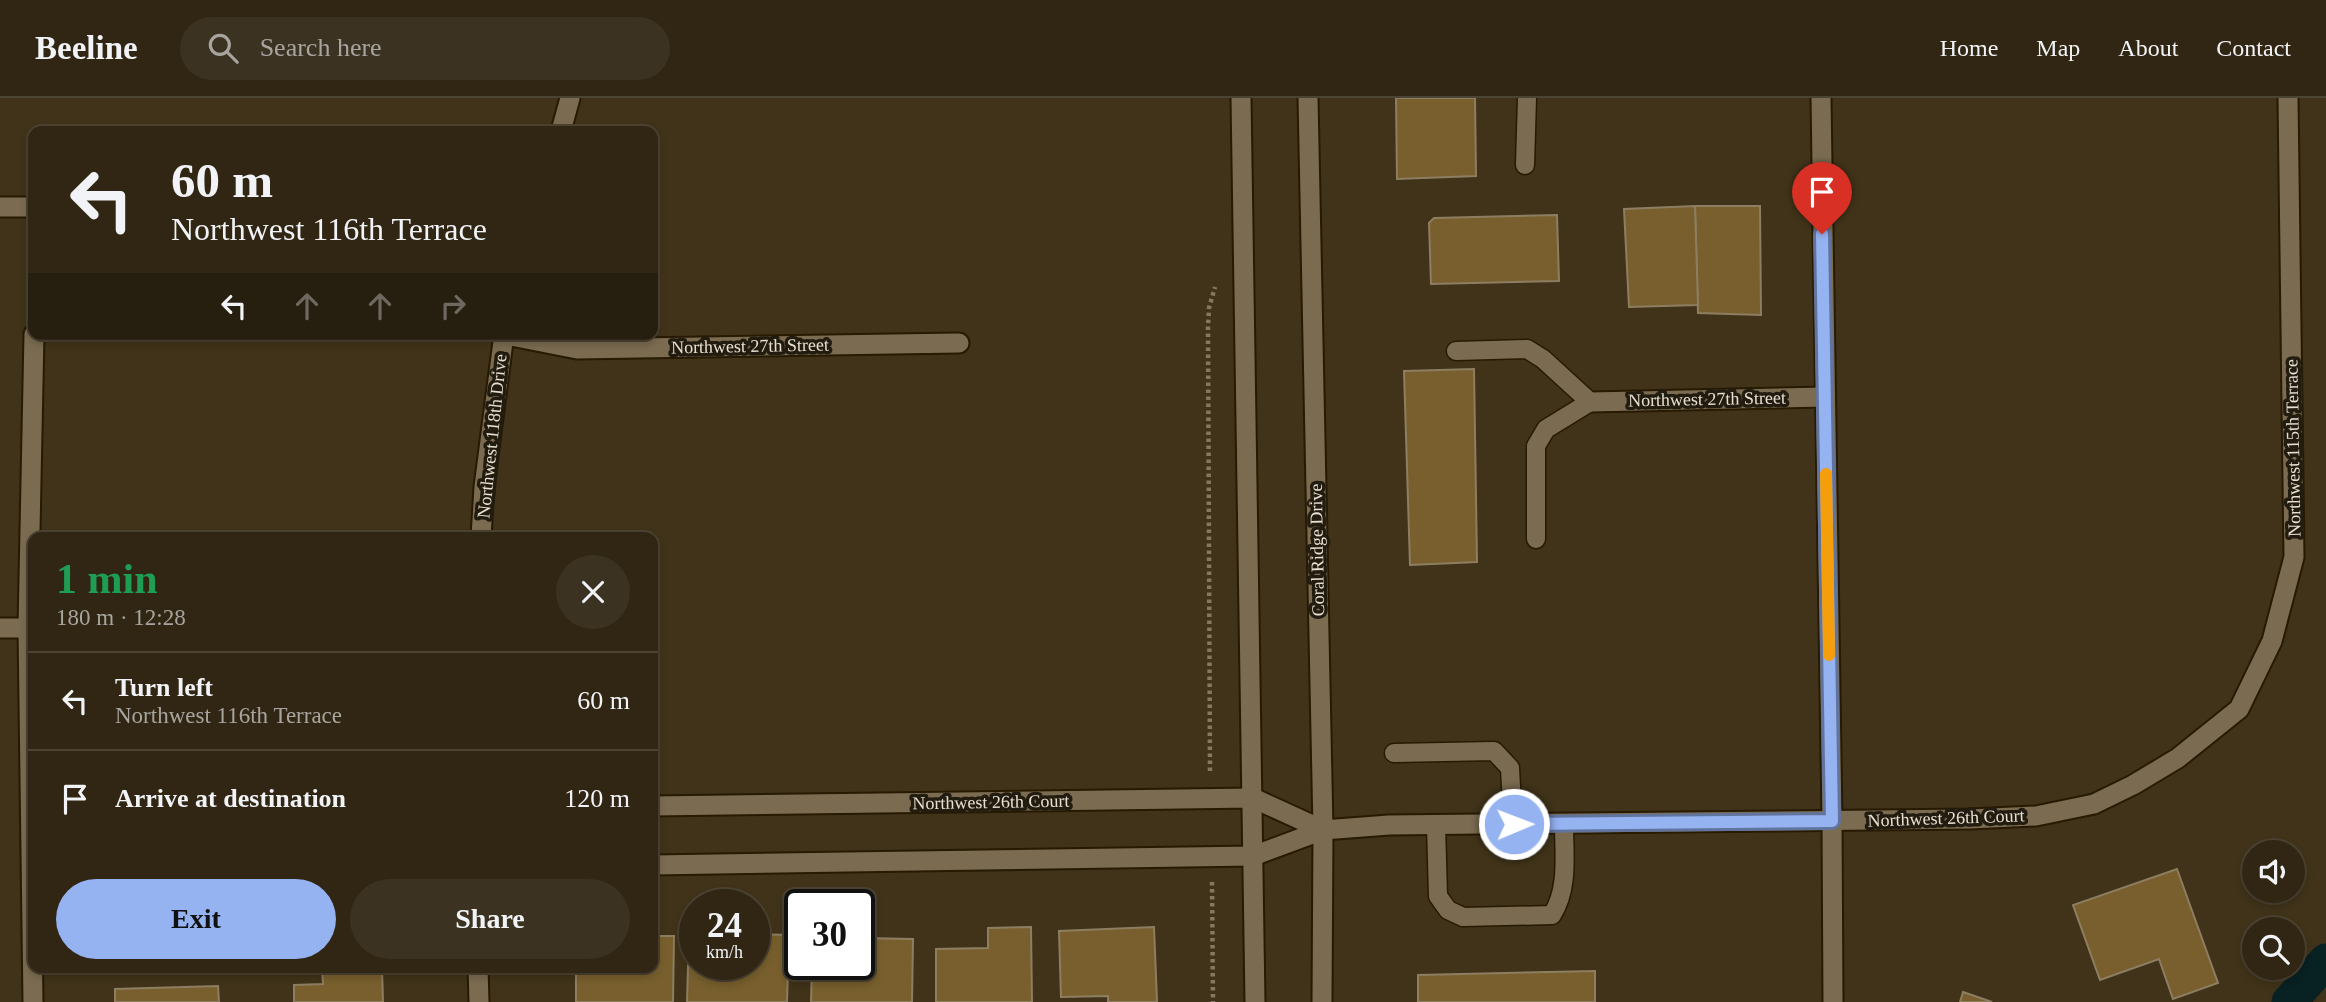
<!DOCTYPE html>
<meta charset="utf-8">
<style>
:root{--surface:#302613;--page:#3c3221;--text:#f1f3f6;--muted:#a8a5a0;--line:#4b4333;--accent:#95b2f1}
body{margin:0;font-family:"Times New Roman",serif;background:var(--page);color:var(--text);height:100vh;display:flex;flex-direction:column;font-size:26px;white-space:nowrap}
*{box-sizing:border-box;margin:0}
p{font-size:23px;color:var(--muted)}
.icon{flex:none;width:38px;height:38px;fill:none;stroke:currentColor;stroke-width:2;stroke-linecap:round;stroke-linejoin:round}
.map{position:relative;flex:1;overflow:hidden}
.side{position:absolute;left:28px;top:434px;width:630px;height:441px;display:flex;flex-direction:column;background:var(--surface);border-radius:14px;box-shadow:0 4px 10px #0003,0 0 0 2px var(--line)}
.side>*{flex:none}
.top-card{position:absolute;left:28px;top:28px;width:630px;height:214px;border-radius:14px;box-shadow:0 4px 10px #0003,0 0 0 2px var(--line);background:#302613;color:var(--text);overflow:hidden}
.controls{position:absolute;left:2242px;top:742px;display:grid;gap:14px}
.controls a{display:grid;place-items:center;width:63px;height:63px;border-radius:50%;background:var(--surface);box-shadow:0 4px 10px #0003,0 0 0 2px var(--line);font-size:35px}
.speed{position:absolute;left:679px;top:791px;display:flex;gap:14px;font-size:35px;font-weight:700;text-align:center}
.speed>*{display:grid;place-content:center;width:91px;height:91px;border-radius:50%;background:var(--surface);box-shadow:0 4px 10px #0003,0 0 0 2px var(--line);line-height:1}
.speed small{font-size:18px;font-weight:400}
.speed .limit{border:4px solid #111;border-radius:10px;background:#fff;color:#111}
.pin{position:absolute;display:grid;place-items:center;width:60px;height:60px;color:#fff;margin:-72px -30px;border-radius:50% 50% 50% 0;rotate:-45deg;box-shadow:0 0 7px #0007}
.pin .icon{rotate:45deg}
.me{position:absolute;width:77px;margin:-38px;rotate:89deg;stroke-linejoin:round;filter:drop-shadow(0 0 5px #0008)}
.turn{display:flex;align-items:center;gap:24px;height:147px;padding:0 28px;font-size:32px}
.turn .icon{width:91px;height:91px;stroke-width:2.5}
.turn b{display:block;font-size:49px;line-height:60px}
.lanes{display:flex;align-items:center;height:66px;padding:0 28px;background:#0003;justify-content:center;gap:35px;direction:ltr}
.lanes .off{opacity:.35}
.round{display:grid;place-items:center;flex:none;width:74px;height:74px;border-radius:37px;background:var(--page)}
.summary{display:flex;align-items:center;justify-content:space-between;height:119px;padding:0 28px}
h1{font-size:42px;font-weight:700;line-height:52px;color:#1e9e55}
.button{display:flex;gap:14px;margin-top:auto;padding:14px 28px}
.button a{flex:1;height:80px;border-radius:42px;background:var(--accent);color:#111;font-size:28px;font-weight:700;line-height:80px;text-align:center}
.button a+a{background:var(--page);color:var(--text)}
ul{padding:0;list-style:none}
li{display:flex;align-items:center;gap:21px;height:98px;padding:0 28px;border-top:2px solid var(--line)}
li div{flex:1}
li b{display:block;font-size:26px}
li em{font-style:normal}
header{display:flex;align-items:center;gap:42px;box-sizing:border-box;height:98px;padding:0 35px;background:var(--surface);border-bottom:2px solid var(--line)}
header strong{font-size:33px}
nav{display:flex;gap:38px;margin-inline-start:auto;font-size:24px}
.search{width:490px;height:63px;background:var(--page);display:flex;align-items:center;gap:18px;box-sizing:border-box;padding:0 24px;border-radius:38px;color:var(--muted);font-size:26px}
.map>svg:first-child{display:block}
</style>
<header>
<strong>Beeline</strong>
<div class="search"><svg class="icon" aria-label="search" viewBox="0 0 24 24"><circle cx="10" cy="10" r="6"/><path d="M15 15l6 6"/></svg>Search here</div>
<nav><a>Home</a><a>Map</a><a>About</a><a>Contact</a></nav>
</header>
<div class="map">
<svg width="2326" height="904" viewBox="0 0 2326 904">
<rect width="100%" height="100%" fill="#403319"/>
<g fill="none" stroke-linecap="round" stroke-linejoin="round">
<path stroke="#082123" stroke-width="35" d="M2289,904L2326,863"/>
</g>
<g fill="#785f2d" stroke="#8d7e62" stroke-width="2">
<path d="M1396,0H1475L1476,78L1397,81Z"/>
<path d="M1695,108H1760L1761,217L1698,215Z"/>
<path d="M1695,108L1698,207L1629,209L1624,111Z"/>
<path d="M1557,117L1559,183L1431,186L1429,125L1434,120Z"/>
<path d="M1474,271L1477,464L1410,467L1404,273Z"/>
<path d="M2177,771L2218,885L2173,901L2159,861L2100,882L2073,807Z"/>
<path d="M1031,829L1032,904H936V851L988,850V830Z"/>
<path d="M1154,829L1157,904H1108V898L1061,899L1059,833Z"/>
<path d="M859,832H862L861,840L913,841L912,904H811L812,866H859Z"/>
<path d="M689,835H695V866H754V836L789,837L787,904H687Z"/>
<path d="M653,838H674L673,904H576V870H653Z"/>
<path d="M116,870H191V873L116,875Z"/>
<path d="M322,870H382L383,904H294V887L323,886Z"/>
<path d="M1595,873V904H1418V877Z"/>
<path d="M218,888L219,904H115V891Z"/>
<path d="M1963,894L1992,904H1960Z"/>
</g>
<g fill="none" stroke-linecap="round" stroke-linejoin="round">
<g stroke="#271a02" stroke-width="21">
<g id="service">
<path d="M1525,67L1527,0"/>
<path d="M1456,253L1527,251L1543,261L1590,304L1546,331L1536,348V441"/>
<path d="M1394,655L1494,653L1510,670L1513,726"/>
<path d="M1436,727L1438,798L1448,812L1463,819L1552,817C1569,790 1564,757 1564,726"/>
</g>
</g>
<g stroke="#271a02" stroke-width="23">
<g id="minor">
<path d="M1821,0L1832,723L1833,904"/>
<path d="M561,33L570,0"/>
<path d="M0,109H33"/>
<path d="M501,236L577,251L959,245"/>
<path d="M1590,304L1825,299"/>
<path d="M481,439L484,389L504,236"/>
<path d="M0,530H28"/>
<path d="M653,708L1253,700L1323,732"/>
<path d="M653,767L1253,758L1323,732L1389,727L1970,721L2036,718L2094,706L2133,687L2178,660L2239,611L2272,543L2294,459L2288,0"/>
<path d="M478,870L479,904"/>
<path d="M33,904L28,530L34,236"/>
</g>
</g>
<g stroke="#271a02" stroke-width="23">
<g id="secondary">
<path d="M1241,0L1255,904"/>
<path d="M1308,0L1323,732L1322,904"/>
</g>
</g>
<g stroke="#847863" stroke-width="4.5" stroke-dasharray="3.5 3.5" stroke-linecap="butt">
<path d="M1210,673L1208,229L1209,210L1215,189"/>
<path d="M1212,784L1213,904"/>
</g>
<use href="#service" stroke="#7b6c51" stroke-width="18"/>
<use href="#minor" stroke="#7b6c51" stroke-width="19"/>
<use href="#secondary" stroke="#7b6c51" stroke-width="19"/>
</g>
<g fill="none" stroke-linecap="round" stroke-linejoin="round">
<g stroke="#61749d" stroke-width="18">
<path id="route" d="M1514,726L1832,723L1822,136"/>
</g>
<use href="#route" stroke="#95b2f1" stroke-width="12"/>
<path stroke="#f59e0b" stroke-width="12" d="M1826,376L1829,557"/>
</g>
<g text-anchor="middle" stroke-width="7" stroke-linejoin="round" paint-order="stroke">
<g font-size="18" fill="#e8dfd0" stroke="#221c10">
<text transform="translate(750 248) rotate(-1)" y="6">Northwest 27th Street</text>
<text transform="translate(1707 301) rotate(-1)" y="6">Northwest 27th Street</text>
<text transform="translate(492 338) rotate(-84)" y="6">Northwest 118th Drive</text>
<text transform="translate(2293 350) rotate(-91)" y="6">Northwest 115th Terrace</text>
<text transform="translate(1317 452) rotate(-91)" y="6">Coral Ridge Drive</text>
<text transform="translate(991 704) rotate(-1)" y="6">Northwest 26th Court</text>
<text transform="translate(1946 720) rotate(-2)" y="6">Northwest 26th Court</text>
</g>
</g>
</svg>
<div class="controls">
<a><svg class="icon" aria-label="sound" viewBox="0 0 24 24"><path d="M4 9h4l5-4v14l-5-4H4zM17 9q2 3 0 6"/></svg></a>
<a><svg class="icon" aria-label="search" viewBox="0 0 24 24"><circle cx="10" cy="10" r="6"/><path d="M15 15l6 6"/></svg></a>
</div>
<div class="speed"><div>24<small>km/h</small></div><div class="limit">30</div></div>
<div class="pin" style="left:1822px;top:136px;background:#d93025"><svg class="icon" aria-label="arrive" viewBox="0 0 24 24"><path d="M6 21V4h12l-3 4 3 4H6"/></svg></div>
<svg class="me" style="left:1514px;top:726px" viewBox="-20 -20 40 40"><circle r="17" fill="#95b2f1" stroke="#fff" stroke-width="3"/><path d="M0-11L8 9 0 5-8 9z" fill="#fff"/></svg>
<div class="top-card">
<div class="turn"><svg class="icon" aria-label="left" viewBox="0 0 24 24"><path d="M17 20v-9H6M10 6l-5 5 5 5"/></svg><div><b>60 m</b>Northwest 116th Terrace</div></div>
<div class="lanes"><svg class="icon" aria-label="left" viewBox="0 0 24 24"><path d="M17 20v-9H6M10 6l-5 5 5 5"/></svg><svg class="icon off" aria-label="ahead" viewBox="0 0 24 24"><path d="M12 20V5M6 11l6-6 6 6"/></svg><svg class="icon off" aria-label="ahead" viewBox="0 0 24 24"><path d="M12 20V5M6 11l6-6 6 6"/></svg><svg class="icon off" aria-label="right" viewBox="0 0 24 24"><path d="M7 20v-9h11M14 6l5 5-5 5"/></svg></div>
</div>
<section class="side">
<div class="summary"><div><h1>1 min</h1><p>180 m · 12:28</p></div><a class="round"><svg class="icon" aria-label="close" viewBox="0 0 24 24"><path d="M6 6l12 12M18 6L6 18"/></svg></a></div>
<ul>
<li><svg class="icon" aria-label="left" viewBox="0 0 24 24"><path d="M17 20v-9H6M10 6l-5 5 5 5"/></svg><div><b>Turn left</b><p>Northwest 116th Terrace</p></div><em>60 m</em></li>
<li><svg class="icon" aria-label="arrive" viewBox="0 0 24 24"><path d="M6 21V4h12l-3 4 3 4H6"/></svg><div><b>Arrive at destination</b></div><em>120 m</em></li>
</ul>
<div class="button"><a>Exit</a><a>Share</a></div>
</section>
</div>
